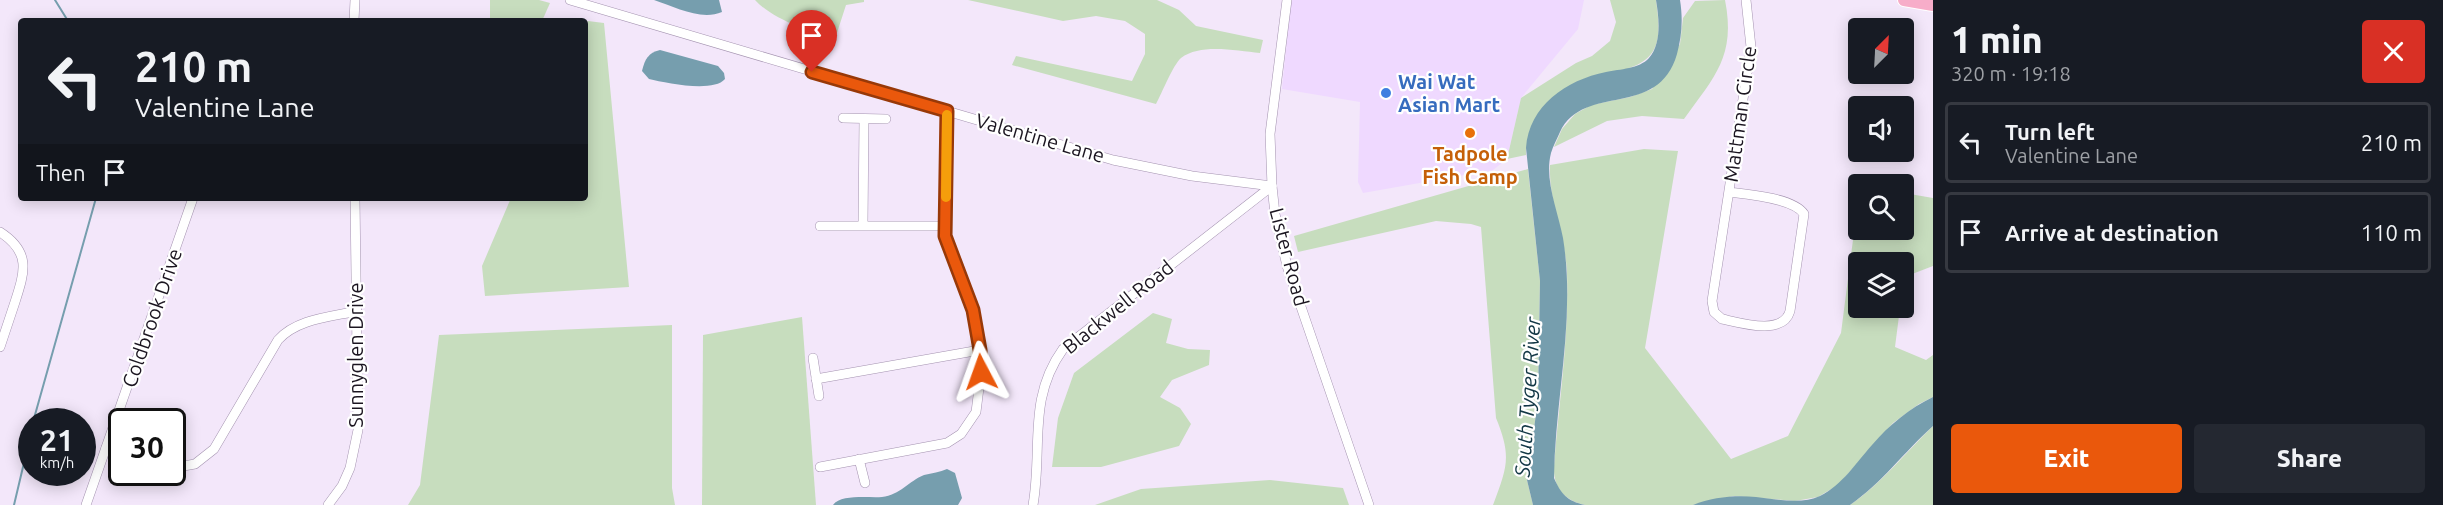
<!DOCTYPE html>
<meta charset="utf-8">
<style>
:root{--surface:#171b24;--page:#242831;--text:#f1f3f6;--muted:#9ea1a6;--line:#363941;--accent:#ea580c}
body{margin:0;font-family:Ubuntu,sans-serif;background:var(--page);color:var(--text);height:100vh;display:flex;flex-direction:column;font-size:22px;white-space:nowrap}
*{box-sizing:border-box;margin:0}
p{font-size:20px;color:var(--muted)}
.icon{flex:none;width:33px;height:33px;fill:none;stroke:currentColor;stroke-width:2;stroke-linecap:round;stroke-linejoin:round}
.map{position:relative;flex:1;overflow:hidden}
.drawer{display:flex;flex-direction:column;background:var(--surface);width:510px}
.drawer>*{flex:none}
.top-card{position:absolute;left:18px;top:18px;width:570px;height:183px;border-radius:6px;box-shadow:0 3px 15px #0003;background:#171b24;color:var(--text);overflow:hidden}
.needle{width:39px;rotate:24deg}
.tools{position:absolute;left:1848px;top:18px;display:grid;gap:12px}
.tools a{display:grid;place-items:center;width:66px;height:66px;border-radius:6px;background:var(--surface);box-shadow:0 3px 15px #0003;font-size:30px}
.speed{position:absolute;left:18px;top:408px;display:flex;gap:12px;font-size:30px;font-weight:700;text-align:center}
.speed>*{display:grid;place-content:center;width:78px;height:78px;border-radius:50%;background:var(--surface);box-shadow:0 3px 15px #0003;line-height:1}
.speed small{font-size:15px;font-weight:400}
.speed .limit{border:3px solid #111;border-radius:9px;background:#fff;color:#111}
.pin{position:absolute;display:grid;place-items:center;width:51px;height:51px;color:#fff;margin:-62px -26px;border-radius:50% 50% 50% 0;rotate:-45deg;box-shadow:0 0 6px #0007}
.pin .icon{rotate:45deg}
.me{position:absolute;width:66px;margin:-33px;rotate:356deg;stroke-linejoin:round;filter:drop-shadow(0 0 4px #0008)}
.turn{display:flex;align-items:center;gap:21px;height:126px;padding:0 18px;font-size:27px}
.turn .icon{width:78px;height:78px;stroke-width:2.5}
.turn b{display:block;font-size:42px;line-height:51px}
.then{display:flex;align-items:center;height:57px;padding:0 18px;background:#0003;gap:12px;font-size:22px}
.round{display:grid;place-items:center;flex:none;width:63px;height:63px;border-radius:6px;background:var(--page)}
.summary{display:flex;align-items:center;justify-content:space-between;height:102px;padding:0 18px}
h1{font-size:36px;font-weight:800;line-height:45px}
.primary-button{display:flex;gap:12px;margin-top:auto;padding:12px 18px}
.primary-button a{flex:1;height:69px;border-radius:6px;background:var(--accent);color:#fff;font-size:24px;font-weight:800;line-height:69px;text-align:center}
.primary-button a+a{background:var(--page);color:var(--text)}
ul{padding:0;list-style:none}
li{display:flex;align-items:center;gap:18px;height:81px;margin:0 12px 9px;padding:0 6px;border:3px solid var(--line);border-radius:6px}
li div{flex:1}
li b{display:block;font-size:22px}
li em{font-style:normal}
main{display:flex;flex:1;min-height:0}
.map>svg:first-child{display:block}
</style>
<main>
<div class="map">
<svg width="1933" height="505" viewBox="0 0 1933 505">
<rect width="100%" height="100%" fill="#f3e7fa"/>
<path fill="#efd9ff" d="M1291,0H1584L1578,29L1521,98L1507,159L1493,170L1363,193L1358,182L1360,102L1282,89Z"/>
<g fill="#c7ddbe">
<path d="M490,0H539L550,3L542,21H490Z"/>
<path d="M755,0H864V2L846,5L835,39C810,32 772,19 755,0Z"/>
<path d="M968,0H1157L1179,10L1196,26L1263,40L1260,53C1236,51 1201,43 1181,58C1173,65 1162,93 1156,104L1012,65L1016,56L1132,81L1145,54V34L1125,21L1096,16L1063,21Z"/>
<path d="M1610,0H1656C1660,30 1664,57 1629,68L1526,148V155L1507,159L1521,98L1576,63L1592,56L1610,41L1616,22Z"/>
<path d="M1725,0C1736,56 1715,76 1684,119L1642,116L1607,121L1554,147L1562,129L1575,114L1591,105L1630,97L1652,89L1680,44L1683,18L1695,1Z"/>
<path d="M588,21L604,23L629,287L485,296L482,266L511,198H585V28Z"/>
<path d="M1644,149L1678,151L1645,348L1731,459L1788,436L1841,333L1858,201V230H1904V193L1933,198V266L1907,276L1904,289V262H1858V308H1900L1895,347L1926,360L1933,355V397L1919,404L1893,423L1838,485L1818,497L1795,501L1734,496L1693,505H1585C1564,500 1553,488 1554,466C1559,402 1569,338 1567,274C1566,237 1548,201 1550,165Z"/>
<path d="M1528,169L1540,281L1538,399L1527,480L1533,505H1493C1507,467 1512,457 1496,418L1481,227L1471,224L1436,221L1298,252L1294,236Z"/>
<path d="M1153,313L1172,319L1166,343L1188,349L1210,350L1209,365L1172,380L1160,397L1180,408L1191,424L1179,446L1101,467H1052L1058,418L1074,373Z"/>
<path d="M802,317L816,505H702L703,335Z"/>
<path d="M672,325V488L675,505H408L420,485L439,335Z"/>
<path d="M1933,426V505H1850C1882,483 1905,453 1933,426Z"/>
<path d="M1270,480L1343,488L1349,505H1095L1141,489Z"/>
</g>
<g fill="#769eae">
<path d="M654,0H719L722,12C701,21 675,7 654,0Z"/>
<path d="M1656,0H1680C1683,19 1682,35 1677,54C1658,120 1584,82 1560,132C1557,139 1553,146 1551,153C1544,180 1558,211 1563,238C1576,318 1555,398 1554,478C1561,494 1567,501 1585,505H1533L1527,480L1538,399L1540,281L1526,148C1529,106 1566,80 1606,72C1620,69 1639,69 1649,58C1662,43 1659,18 1656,0Z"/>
<path d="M660,50L718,66L724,73L725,79C713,93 666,83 649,79L642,71C645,59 648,53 660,50Z"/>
<path d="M1933,397V426C1904,452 1882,483 1850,505H1693C1713,497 1735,495 1756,497C1777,499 1801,505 1820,496C1843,484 1855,464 1872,445C1889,425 1910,408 1933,397Z"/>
<path d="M947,469L955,473L962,498L958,505H833C841,494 868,498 882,497C900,495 909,481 924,475C932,473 940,472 947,469Z"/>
</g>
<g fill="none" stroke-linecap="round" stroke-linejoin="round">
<g stroke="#769eae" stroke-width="2">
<path d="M55,0L68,21"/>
<path d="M33,422L96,198"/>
<path d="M14,505L32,429"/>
</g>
<g stroke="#a493b0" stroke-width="10">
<g id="minor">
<path d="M570,0L1113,160L1192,176L1272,186"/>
<path d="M1287,0L1270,134L1272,186L1275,214L1287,266L1369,505"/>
<path d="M354,21L355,0"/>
<path d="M843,118L886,119"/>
<path d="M1729,192C1747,194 1794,198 1804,214L1790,311C1783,336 1741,323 1722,319L1714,312L1712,301L1751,47L1746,0"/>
<path d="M863,225L864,119"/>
<path d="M820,226H945"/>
<path d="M0,232C31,252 25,271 15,302C10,317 5,332 0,347"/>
<path d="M813,358L819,396"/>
<path d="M816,379L980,350"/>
<path d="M106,448L122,453"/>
<path d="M859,459L865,483"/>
<path d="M820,467L947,443L961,434L976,412L981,372L980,350L973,310L945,236L947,111"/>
<path d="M172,468L195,464L214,449L278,340C297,319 330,317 357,311"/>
<path d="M86,505L193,198"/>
<path d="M328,505L342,486L350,468L358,430L355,198"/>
<path d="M1033,505C1043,448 1027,399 1063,349L1272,186"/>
</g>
</g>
<g stroke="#fff" stroke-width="14">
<path id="major" d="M1904,0L1933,5"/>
</g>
<use href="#minor" stroke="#fff" stroke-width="9"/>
<use href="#major" stroke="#f7adc9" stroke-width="12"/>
</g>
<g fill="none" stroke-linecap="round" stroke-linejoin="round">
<g stroke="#983908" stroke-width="15">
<path id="route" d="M812,72L947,111L945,236L973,310L980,350L981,372"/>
</g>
<use href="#route" stroke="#ea580c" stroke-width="10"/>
<path stroke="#f59e0b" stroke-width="10" d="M946,197L947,115"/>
</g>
<circle fill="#3f7fe0" stroke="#fff" stroke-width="2" cx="1386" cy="93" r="6"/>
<circle fill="#e8710a" stroke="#fff" stroke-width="2" cx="1470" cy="133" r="6"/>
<g text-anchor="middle" stroke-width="4.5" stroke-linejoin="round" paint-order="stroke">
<g font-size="20" font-weight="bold" fill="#366cbe" stroke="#fff" text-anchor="start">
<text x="1398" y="89">Wai Wat<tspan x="1398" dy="23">Asian Mart</tspan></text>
</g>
<g font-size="20" fill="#1b1520" stroke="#fff">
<text transform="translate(1740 114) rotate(-82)" y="7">Mattman Circle</text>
<text transform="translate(1040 138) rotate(16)" y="7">Valentine Lane</text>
<text transform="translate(1289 257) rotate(75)" y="7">Lister Road</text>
<text transform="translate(1118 307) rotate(-39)" y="7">Blackwell Road</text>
<text transform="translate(152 318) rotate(-71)" y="7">Coldbrook Drive</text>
<text transform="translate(356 355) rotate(-90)" y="7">Sunnyglen Drive</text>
</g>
<g font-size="20" font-weight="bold" fill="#c56008" stroke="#fff">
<text x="1470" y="161">Tadpole<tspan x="1470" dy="23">Fish Camp</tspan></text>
</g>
<g font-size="21" font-style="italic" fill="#123745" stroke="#fff">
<text transform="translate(1528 397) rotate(-86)" y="7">South Tyger River</text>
</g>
</g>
</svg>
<div class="tools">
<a><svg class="needle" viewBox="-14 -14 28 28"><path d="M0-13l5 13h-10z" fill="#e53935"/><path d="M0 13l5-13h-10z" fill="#9ea1a6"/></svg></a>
<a><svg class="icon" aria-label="sound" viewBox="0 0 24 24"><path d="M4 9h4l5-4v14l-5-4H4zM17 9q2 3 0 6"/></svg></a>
<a><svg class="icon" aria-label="search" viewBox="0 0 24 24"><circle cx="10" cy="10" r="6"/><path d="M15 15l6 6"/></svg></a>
<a><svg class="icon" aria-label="layers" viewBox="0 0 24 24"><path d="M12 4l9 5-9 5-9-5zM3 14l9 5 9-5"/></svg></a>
</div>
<div class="speed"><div>21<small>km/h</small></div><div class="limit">30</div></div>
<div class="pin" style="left:812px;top:72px;background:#d93025"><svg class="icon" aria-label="arrive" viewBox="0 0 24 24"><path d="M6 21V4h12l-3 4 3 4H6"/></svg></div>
<svg class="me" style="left:981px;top:372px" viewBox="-20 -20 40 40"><path d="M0-17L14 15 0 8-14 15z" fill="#ea580c" stroke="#fff" stroke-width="4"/></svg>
<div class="top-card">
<div class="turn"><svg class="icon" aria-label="left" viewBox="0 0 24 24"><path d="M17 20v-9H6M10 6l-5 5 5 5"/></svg><div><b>210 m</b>Valentine Lane</div></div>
<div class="then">Then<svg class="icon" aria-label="arrive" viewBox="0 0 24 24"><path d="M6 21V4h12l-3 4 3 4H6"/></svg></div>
</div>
</div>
<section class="drawer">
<div class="summary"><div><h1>1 min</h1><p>320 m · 19:18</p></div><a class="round" style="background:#d93025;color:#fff"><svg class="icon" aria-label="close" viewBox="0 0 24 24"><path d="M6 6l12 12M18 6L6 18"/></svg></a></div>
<ul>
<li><svg class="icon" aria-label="left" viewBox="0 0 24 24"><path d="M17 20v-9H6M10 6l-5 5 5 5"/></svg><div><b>Turn left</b><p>Valentine Lane</p></div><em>210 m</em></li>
<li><svg class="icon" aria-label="arrive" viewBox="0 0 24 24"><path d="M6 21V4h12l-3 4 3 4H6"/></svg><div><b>Arrive at destination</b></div><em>110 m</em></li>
</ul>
<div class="primary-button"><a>Exit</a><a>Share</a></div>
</section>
</main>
